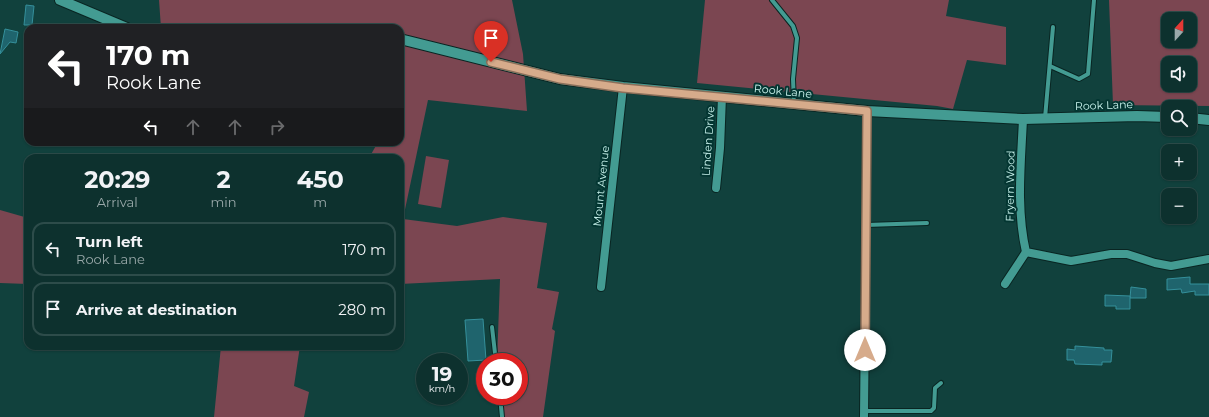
<!DOCTYPE html>
<meta charset="utf-8">
<style>
:root{--surface:#0d312e;--page:#1b3d3a;--text:#f1f3f6;--muted:#9aa9aa;--line:#2d4c4a}
body{margin:0;font-family:Montserrat,sans-serif;background:var(--page);color:var(--text);height:100vh;display:flex;flex-direction:column;font-size:15px;white-space:nowrap}
*{box-sizing:border-box;margin:0}
p{font-size:13px;color:var(--muted)}
.icon{flex:none;width:22px;height:22px;fill:none;stroke:currentColor;stroke-width:2;stroke-linecap:round;stroke-linejoin:round}
.map{position:relative;flex:1;overflow:hidden}
.side{position:absolute;left:24px;top:154px;width:380px;height:196px;display:flex;flex-direction:column;background:var(--surface);border-radius:12px;box-shadow:0 1px 3px #0004,0 0 0 1px var(--line)}
.side>*{flex:none}
.hud{position:absolute;left:24px;top:24px;width:380px;height:122px;border-radius:12px;box-shadow:0 1px 3px #0004,0 0 0 1px var(--line);background:#202124;color:#fff;overflow:hidden}
.needle{width:26px;rotate:21deg}
.tools{position:absolute;left:1161px;top:12px;display:grid;gap:8px}
.tools a{display:grid;place-items:center;width:36px;height:36px;border-radius:8px;background:var(--surface);box-shadow:0 1px 3px #0004,0 0 0 1px var(--line);font-size:20px}
.speed{position:absolute;left:416px;top:353px;display:flex;gap:8px;font-size:20px;font-weight:700;text-align:center}
.speed>*{display:grid;place-content:center;width:52px;height:52px;border-radius:50%;background:var(--surface);box-shadow:0 1px 3px #0004,0 0 0 1px var(--line);line-height:1}
.speed small{font-size:10px;font-weight:400}
.speed .limit{border:6px solid #d22;background:#fff;color:#111}
.pin{position:absolute;display:grid;place-items:center;width:34px;height:34px;color:#fff;margin:-41px -17px;border-radius:50% 50% 50% 0;rotate:-45deg;box-shadow:0 0 4px #0007}
.pin .icon{rotate:45deg}
.me{position:absolute;width:44px;margin:-22px;rotate:0deg;stroke-linejoin:round;filter:drop-shadow(0 0 3px #0008)}
.turn{display:flex;align-items:center;gap:14px;height:84px;padding:0 16px;font-size:18px}
.turn .icon{width:52px;height:52px;stroke-width:2.5}
.turn b{display:block;font-size:28px;line-height:34px}
.lanes{display:flex;align-items:center;height:38px;padding:0 16px;background:#0003;justify-content:center;gap:20px;direction:ltr}
.lanes .off{opacity:.35}
.eta{display:flex;justify-content:space-evenly;align-items:center;height:68px;text-align:center}
.eta b{font-size:24px;font-weight:700;line-height:28px}
ul{padding:0;list-style:none}
li{display:flex;align-items:center;gap:12px;height:54px;margin:0 8px 6px;padding:0 8px;border:2px solid var(--line);border-radius:12px}
li div{flex:1}
li b{display:block;font-size:15px}
li em{font-style:normal}
.map>svg:first-child{display:block}
</style>
<div class="map">
<svg width="1209" height="417" viewBox="0 0 1209 417">
<rect width="100%" height="100%" fill="#11413d"/>
<g fill="#7b4651" fill-rule="evenodd">
<path d="M159,0H512L523,54L527,111L428,100L403,219L457,226L503,217L547,223L537,288L559,292L552,329L555,331L543,417H502L500,396H519V362H497L500,279L400,284V158H369L378,142H400V28H161Z"/>
<path d="M705,0H949L946,16L1006,27V65L967,60L953,109L937,106L697,83Z"/>
<path d="M1109,0H1209V106L1113,105ZM1168,19H1190V41H1168ZM1168,63H1190V85H1168Z"/>
<path d="M426,156L449,160L441,208L418,204Z"/>
<path d="M0,210L28,218V284L0,283Z"/>
<path d="M221,346H300L294,386L309,392L304,417H214Z"/>
</g>
<g fill="#1f646d" stroke="#35909b">
<path d="M26,5L34,6L32,25H24Z"/>
<path d="M5,29L18,32L16,43L10,42L0,54Z"/>
<path d="M1190,277V284H1209V295H1195V291L1182,293L1181,289L1167,290V279Z"/>
<path d="M1131,287L1146,289V298H1130Z"/>
<path d="M1105,295L1130,296V309H1116V306H1105Z"/>
<path d="M483,319L486,360L468,361L465,320Z"/>
<path d="M1075,346L1104,348V350H1112L1111,362H1102V365L1075,364L1074,360H1067V349L1075,350Z"/>
</g>
<g fill="none" stroke-linecap="round" stroke-linejoin="round">
<g stroke="#092522" stroke-width="6">
<g id="lane">
<path d="M772,0L793,26L797,38L793,79L794,104"/>
<path d="M1050,66L1079,79L1088,74L1094,0"/>
<path d="M1045,118L1053,27"/>
<path d="M866,225L927,223"/>
<path d="M492,327L496,362"/>
<path d="M500,396L502,417"/>
<path d="M864,411H931L934,408L935,388L941,383"/>
</g>
</g>
<g stroke="#092522" stroke-width="10">
<g id="street">
<path d="M1023,119C1021,164 1016,208 1026,252L1071,261L1111,254H1127L1155,263L1171,266L1209,259"/>
<path d="M716,188L720,148L722,96"/>
<path d="M1005,284L1026,252"/>
<path d="M601,287L623,87"/>
<path d="M864,417L867,111"/>
</g>
</g>
<g stroke="#092522" stroke-width="12">
<g id="secondary">
<path d="M60,0L127,28"/>
<path d="M400,39L560,79L623,87L867,111L1023,119L1137,116L1168,117"/>
<path d="M1190,118L1209,120"/>
</g>
</g>
<use href="#lane" stroke="#439b92" stroke-width="4"/>
<use href="#street" stroke="#439b92" stroke-width="8"/>
<use href="#secondary" stroke="#439b92" stroke-width="10"/>
</g>
<g fill="none" stroke-linecap="round" stroke-linejoin="round">
<g stroke="#8b6f5a" stroke-width="10">
<path id="route" d="M491,62L560,79L623,88L867,111L865,350"/>
</g>
<use href="#route" stroke="#d6ab8b" stroke-width="7"/>
</g>
<g text-anchor="middle" stroke-width="4" stroke-linejoin="round" paint-order="stroke">
<g font-size="11" fill="#cbf4ee" stroke="#033632">
<text transform="translate(783 91) rotate(6)" y="4">Rook Lane</text>
<text transform="translate(1104 105) rotate(-2)" y="4">Rook Lane</text>
<text transform="translate(708 141) rotate(-86)" y="4">Linden Drive</text>
<text transform="translate(601 186) rotate(-84)" y="4">Mount Avenue</text>
<text transform="translate(1010 186) rotate(-89)" y="4">Fryern Wood</text>
</g>
</g>
</svg>
<div class="tools">
<a><svg class="needle" viewBox="-14 -14 28 28"><path d="M0-13l5 13h-10z" fill="#e53935"/><path d="M0 13l5-13h-10z" fill="#9aa9aa"/></svg></a>
<a><svg class="icon" aria-label="sound" viewBox="0 0 24 24"><path d="M4 9h4l5-4v14l-5-4H4zM17 9q2 3 0 6"/></svg></a>
<a><svg class="icon" aria-label="search" viewBox="0 0 24 24"><circle cx="10" cy="10" r="6"/><path d="M15 15l6 6"/></svg></a>
<a>+</a>
<a>−</a>
</div>
<div class="speed"><div>19<small>km/h</small></div><div class="limit">30</div></div>
<div class="pin" style="left:491px;top:62px;background:#d93025"><svg class="icon" aria-label="arrive" viewBox="0 0 24 24"><path d="M6 21V4h12l-3 4 3 4H6"/></svg></div>
<svg class="me" style="left:865px;top:350px" viewBox="-20 -20 40 40"><circle r="19" fill="#fff"/><path d="M0-13L10 11 0 6-10 11z" fill="#d6ab8b"/></svg>
<div class="hud">
<div class="turn"><svg class="icon" aria-label="left" viewBox="0 0 24 24"><path d="M17 20v-9H6M10 6l-5 5 5 5"/></svg><div><b>170 m</b>Rook Lane</div></div>
<div class="lanes"><svg class="icon" aria-label="left" viewBox="0 0 24 24"><path d="M17 20v-9H6M10 6l-5 5 5 5"/></svg><svg class="icon off" aria-label="ahead" viewBox="0 0 24 24"><path d="M12 20V5M6 11l6-6 6 6"/></svg><svg class="icon off" aria-label="ahead" viewBox="0 0 24 24"><path d="M12 20V5M6 11l6-6 6 6"/></svg><svg class="icon off" aria-label="right" viewBox="0 0 24 24"><path d="M7 20v-9h11M14 6l5 5-5 5"/></svg></div>
</div>
<section class="side">
<div class="eta">
<div><b>20:29</b><p>Arrival</p></div>
<div><b>2</b><p>min</p></div>
<div><b>450</b><p>m</p></div>
</div>
<ul>
<li><svg class="icon" aria-label="left" viewBox="0 0 24 24"><path d="M17 20v-9H6M10 6l-5 5 5 5"/></svg><div><b>Turn left</b><p>Rook Lane</p></div><em>170 m</em></li>
<li><svg class="icon" aria-label="arrive" viewBox="0 0 24 24"><path d="M6 21V4h12l-3 4 3 4H6"/></svg><div><b>Arrive at destination</b></div><em>280 m</em></li>
</ul>
</section>
</div>
